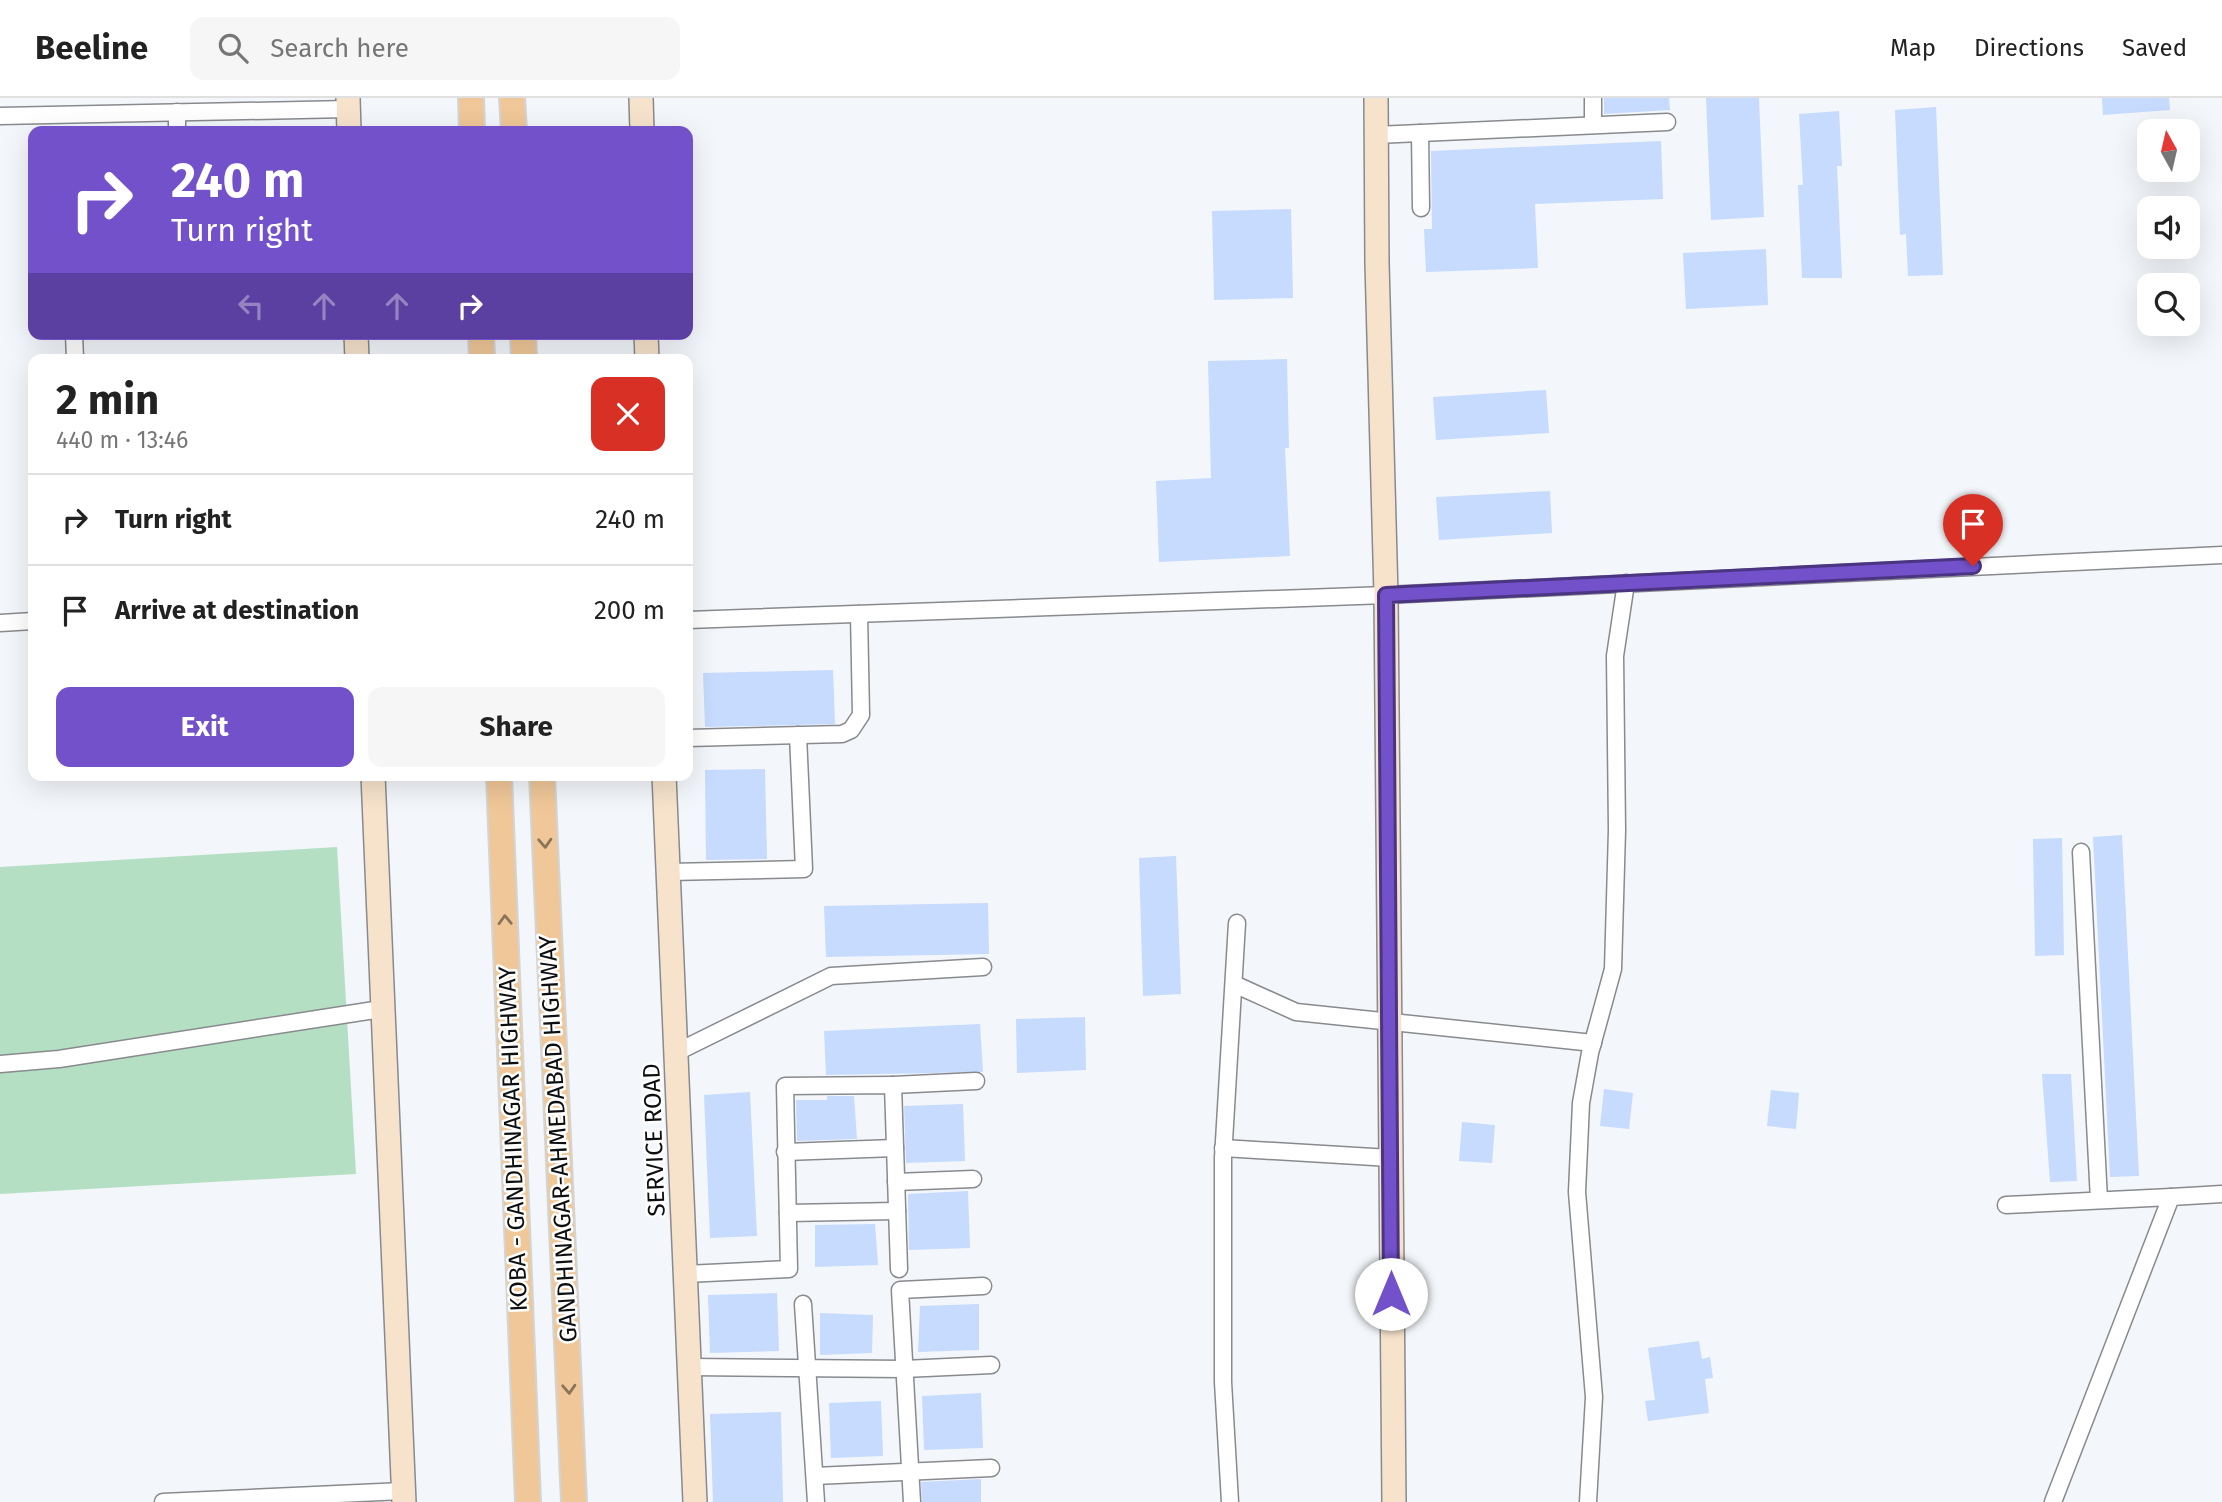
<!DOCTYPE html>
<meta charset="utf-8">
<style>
:root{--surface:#fff;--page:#f6f6f6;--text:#222;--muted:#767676;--line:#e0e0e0;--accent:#7351ca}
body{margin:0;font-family:"Fira Sans",sans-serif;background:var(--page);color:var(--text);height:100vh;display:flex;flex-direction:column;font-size:26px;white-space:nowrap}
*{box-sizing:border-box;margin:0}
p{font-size:23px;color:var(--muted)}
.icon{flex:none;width:38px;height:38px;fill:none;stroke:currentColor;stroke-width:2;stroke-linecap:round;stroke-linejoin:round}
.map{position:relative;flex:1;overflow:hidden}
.details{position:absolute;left:28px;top:256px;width:665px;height:427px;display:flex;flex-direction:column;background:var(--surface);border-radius:14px;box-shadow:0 7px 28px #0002}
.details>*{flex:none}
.hud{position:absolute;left:28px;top:28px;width:665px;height:214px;border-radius:14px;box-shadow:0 7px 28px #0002;background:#7351ca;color:#fff;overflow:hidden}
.needle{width:46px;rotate:352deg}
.tools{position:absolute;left:2137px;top:21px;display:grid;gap:14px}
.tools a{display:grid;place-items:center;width:63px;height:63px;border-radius:14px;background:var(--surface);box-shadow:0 7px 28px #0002;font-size:35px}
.pin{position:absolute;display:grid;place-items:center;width:60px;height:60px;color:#fff;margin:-72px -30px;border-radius:50% 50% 50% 0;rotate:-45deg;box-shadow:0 0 7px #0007}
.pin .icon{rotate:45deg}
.me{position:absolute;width:77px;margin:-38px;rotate:0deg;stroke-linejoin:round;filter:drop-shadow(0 0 5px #0008)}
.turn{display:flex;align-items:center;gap:24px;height:147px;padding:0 28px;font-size:32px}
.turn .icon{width:91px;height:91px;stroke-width:2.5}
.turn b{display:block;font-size:49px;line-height:60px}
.lanes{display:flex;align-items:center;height:66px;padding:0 28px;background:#0003;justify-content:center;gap:35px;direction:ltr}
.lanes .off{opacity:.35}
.round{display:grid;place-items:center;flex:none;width:74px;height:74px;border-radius:14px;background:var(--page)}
.head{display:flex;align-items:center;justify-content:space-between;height:119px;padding:0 28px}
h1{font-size:42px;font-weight:700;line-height:52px}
.cta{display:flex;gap:14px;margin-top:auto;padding:14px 28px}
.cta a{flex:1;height:80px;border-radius:14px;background:var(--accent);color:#fff;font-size:28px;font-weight:700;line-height:80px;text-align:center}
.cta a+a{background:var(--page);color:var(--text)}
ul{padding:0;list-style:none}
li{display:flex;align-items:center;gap:21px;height:91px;padding:0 28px;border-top:2px solid var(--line)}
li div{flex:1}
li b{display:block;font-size:26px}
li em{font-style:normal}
header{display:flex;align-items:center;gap:42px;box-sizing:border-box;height:98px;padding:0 35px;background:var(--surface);border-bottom:2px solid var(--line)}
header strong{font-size:33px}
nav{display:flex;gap:38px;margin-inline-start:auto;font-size:24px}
.search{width:490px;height:63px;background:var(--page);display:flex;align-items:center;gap:18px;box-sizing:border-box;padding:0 24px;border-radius:14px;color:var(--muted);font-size:26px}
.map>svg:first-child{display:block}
</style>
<header>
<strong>Beeline</strong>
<div class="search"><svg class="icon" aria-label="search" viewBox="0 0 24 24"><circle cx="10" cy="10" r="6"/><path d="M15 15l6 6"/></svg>Search here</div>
<nav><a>Map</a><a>Directions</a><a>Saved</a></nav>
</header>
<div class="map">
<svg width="2222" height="1404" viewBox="0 0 2222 1404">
<rect width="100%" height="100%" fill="#f3f6fa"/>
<path fill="#b4dfc3" d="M337,749L356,1076L0,1096V769Z"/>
<g fill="#c6dbfd">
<path d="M1604,0H1669L1670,12L1604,16Z"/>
<path d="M1706,0H1759L1764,119L1711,122Z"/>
<path d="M2102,0H2169L2170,12L2103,17Z"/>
<path d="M1936,9L1943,177L1908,178L1906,136L1900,137L1895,12Z"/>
<path d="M1839,13L1842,68H1837L1842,180H1802L1798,87H1803L1799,16Z"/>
<path d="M1661,43L1663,101L1535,106L1538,170L1426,174L1424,131H1432L1431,53Z"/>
<path d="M1291,111L1293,200L1214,202L1212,113Z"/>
<path d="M1766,151L1768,207L1686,211L1683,155Z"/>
<path d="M1287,261L1289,350H1285L1290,458L1159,464L1156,383L1211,380L1208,263Z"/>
<path d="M1546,292L1549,335L1436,342L1433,299Z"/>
<path d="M1550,393L1552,435L1439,442L1436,399Z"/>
<path d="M833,572L835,626L705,629L703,575Z"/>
<path d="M765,671L767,761L706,762L705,672Z"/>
<path d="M2122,737L2139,1078L2110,1079L2093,739Z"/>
<path d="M2062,740L2064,857L2035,858L2033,741Z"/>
<path d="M1176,758L1181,896L1143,898L1139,760Z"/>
<path d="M988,805L989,856L826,859L824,808Z"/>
<path d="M1085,919L1086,972L1017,975L1016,921Z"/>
<path d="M980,926L983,974L826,977L824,933Z"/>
<path d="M2042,976H2071L2077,1083L2050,1084Z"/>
<path d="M1604,991L1633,995L1629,1031L1600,1028Z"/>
<path d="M1771,992L1799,995L1796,1031L1767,1028Z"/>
<path d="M750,994L757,1138L710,1140L704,997Z"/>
<path d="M827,998H854L857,1041L797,1043L796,1002H827Z"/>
<path d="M963,1006L965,1063L906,1065L904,1008Z"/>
<path d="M1462,1024L1495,1027L1492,1065L1459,1063Z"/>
<path d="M968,1093L970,1150L909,1152L908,1096Z"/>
<path d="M875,1126L878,1167L815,1169V1127Z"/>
<path d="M777,1195L779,1253L710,1255L708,1197Z"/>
<path d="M979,1206V1252L918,1254L920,1208Z"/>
<path d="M820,1215L873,1217L872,1255L820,1257Z"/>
<path d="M1699,1243L1702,1261L1710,1259L1713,1280L1705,1281L1709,1315L1648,1323L1645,1303L1655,1302L1648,1250Z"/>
<path d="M981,1295L983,1350L924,1352L922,1298Z"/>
<path d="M881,1303L883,1358L831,1360L829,1305Z"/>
<path d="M781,1314L783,1404H713L710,1316Z"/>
<path d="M981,1381V1404H922L921,1384Z"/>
</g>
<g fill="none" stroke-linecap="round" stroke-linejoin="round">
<g stroke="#888a8e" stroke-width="19">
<g id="street">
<path d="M1593,0V27"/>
<path d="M177,14V33"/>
<path d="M0,18L348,11"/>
<path d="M1420,35L1421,110"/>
<path d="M1376,37L1667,24"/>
<path d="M74,236L75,261"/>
<path d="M688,522L1386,497L2222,457"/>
<path d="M0,525L33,523"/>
<path d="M688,640L842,636L851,632L861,617L859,516"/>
<path d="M2081,754L2099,1102"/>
<path d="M669,774L804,771L798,637"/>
<path d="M1234,886L1296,914L1593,945"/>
<path d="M677,954L831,878L983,869"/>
<path d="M0,966L59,961L381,911"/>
<path d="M893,987L976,983"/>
<path d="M1223,1050L1390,1060"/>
<path d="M785,1054L895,1050"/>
<path d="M896,1084L973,1081"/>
<path d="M2006,1107L2171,1099"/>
<path d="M788,1115L897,1113"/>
<path d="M686,1176L789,1171L785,988L893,987L899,1171"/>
<path d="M803,1206L816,1404"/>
<path d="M690,1269L904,1271L991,1267"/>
<path d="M815,1378L991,1370"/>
<path d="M163,1404L403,1393"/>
<path d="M912,1404L900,1192L983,1188"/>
<path d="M1230,1404L1223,1284V1060L1237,825"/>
<path d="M1588,1404L1594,1299L1577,1094L1581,1005L1590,955L1613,871L1617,732L1615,558L1626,485"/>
<path d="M2053,1404L2171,1099L2222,1096"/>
</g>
</g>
<g stroke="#888a8e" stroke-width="26">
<g id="secondary">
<path d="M348,0L349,33"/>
<path d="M641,0L642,33"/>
<path d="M1376,0L1377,165L1386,497L1394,1404"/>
<path d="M356,236L357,261"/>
<path d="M646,236L647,261"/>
<path d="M373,677L404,1404"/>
<path d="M664,677L695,1404"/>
</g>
</g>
<g stroke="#d3d4d4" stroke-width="28">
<g id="primary">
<path d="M471,0L472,33"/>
<path d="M512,0L514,33"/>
<path d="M481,236L482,261"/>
<path d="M523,236L524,261"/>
<path d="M499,677L528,1404"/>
<path d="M542,677L574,1404"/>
</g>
</g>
<use href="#street" stroke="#fff" stroke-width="16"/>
<use href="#secondary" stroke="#f7e3cc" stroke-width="23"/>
<use href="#primary" stroke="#efc798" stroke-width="24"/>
</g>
<defs><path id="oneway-chevron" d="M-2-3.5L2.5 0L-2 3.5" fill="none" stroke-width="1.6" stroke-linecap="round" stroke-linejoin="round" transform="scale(1.75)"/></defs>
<g stroke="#89745a">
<use href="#oneway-chevron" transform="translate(545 745) rotate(87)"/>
<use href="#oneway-chevron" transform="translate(505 822) rotate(-92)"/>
<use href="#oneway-chevron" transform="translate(569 1291) rotate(87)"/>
</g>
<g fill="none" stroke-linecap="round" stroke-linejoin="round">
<g stroke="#4b3583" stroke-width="18">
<path id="route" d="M1391,1196L1386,497L1973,468"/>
</g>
<use href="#route" stroke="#7351ca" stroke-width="12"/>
</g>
<g text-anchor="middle" stroke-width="5" stroke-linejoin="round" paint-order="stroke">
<g font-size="24" fill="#0d0e0f" stroke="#fff">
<text transform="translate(513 1041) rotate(-92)" y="8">KOBA - GANDHINAGAR HIGHWAY</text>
<text transform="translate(558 1041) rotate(-93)" y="8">GANDHINAGAR-AHMEDABAD HIGHWAY</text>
<text transform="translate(654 1042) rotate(-92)" y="8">SERVICE ROAD</text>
</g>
</g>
</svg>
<div class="tools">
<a><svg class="needle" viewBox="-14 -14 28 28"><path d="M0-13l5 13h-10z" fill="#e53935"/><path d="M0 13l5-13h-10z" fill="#767676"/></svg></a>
<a><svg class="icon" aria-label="sound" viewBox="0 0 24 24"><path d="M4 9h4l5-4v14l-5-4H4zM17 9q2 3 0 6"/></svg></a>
<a><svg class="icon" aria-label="search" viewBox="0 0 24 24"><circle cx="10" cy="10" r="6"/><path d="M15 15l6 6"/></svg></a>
</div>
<div class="pin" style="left:1973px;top:468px;background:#d93025"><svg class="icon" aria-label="arrive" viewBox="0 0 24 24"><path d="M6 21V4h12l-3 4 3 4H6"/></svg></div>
<svg class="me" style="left:1391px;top:1196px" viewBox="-20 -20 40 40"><circle r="19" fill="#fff"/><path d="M0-13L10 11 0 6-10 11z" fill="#7351ca"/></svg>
<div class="hud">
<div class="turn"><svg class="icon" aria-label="right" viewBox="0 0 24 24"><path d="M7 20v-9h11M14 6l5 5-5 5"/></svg><div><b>240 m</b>Turn right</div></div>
<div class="lanes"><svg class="icon off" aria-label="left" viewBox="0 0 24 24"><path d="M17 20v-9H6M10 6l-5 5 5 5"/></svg><svg class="icon off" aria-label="ahead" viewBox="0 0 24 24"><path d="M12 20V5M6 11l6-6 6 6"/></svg><svg class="icon off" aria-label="ahead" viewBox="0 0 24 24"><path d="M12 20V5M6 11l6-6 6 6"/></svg><svg class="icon" aria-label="right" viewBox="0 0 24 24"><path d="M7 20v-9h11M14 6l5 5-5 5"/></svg></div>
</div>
<section class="details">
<div class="head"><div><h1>2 min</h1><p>440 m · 13:46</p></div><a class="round" style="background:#d93025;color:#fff"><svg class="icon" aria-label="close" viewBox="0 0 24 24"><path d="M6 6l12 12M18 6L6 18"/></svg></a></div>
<ul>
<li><svg class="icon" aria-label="right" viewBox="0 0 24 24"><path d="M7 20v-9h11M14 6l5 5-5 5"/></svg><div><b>Turn right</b></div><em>240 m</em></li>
<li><svg class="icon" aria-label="arrive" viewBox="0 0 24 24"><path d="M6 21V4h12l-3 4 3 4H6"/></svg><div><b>Arrive at destination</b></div><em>200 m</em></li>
</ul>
<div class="cta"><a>Exit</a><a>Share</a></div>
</section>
</div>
